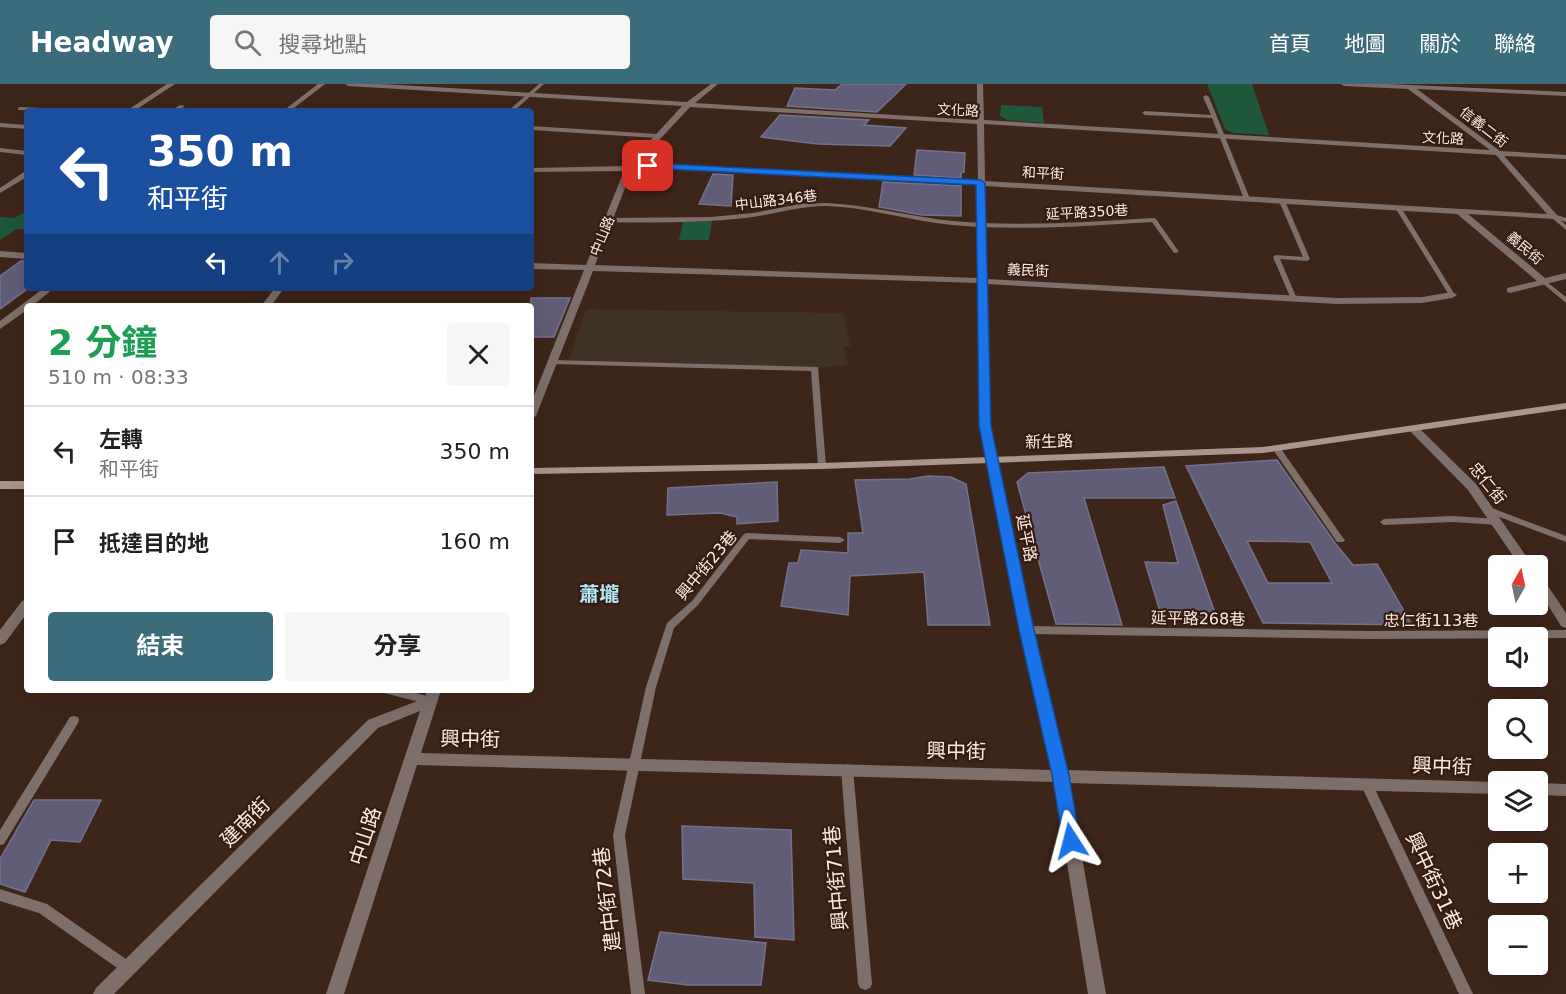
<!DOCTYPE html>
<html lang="zh-TW">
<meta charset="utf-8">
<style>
:root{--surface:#fff;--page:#f6f6f6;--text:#202124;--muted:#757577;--line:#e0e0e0;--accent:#3b6c7c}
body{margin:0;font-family:"DejaVu Sans","Noto Sans TC",sans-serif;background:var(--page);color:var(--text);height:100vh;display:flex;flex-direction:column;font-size:22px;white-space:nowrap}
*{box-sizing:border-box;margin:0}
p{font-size:20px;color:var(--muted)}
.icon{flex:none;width:33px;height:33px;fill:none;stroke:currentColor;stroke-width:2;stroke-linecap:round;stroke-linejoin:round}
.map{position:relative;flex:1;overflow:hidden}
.panel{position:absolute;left:24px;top:219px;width:510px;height:390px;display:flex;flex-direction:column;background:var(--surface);border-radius:6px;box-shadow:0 6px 24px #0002}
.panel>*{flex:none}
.hud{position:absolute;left:24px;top:24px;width:510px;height:183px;border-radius:6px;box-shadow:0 6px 24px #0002;background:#1a4fa0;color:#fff;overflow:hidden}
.needle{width:39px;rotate:9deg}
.controls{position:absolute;left:1488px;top:471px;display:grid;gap:12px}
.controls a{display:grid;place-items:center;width:60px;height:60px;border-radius:6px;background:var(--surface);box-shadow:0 6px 24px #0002;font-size:30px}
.pin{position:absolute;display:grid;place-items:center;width:51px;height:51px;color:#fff;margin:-26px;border-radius:12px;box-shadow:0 3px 9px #0006}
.me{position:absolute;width:66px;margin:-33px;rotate:351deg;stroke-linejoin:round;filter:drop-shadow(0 0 4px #0008)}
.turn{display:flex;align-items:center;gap:21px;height:126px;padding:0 24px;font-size:27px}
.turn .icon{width:78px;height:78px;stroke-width:2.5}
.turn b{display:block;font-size:42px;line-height:51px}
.lanes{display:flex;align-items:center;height:57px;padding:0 24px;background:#0003;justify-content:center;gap:30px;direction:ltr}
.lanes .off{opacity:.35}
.round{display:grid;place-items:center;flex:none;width:63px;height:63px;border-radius:6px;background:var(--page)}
.headline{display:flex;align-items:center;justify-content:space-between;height:102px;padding:0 24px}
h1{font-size:36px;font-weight:700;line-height:45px;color:#1e9e55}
.primary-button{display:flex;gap:12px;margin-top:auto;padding:12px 24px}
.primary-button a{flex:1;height:69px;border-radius:6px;background:var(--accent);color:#fff;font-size:24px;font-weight:700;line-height:69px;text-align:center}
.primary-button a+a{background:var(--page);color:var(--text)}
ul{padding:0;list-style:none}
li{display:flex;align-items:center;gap:18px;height:90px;padding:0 24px;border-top:2px solid var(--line)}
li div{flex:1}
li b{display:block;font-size:22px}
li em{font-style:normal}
header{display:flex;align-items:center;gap:36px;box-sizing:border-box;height:84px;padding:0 30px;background:var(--accent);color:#fff}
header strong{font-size:28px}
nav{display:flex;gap:33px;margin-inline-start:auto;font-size:21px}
.search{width:420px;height:54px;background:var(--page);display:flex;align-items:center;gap:15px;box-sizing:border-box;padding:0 21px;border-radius:6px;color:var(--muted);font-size:22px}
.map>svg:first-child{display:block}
</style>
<header>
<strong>Headway</strong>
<div class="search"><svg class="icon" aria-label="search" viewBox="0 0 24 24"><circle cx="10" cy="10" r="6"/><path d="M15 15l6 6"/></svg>搜尋地點</div>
<nav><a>首頁</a><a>地圖</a><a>關於</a><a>聯絡</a></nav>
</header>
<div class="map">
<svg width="1566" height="910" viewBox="0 0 1566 910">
<rect width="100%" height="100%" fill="#3e2519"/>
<path fill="#3f3124" d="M586,225L843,229L851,262H844L848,281L817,284L568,277Z"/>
<g fill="#1f583b">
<path d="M1207,0H1252L1269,51L1233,49L1225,45Z"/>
<path d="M1001,21L1042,23L1044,39L1007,36L1000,32Z"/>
<path d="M27,127V146L17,145L0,156V133L14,134Z"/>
<path d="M712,137L709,156H679L683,138Z"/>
</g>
<g fill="#615d78" stroke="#75718d" stroke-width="1.5" fill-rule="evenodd">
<path d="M842,0H906L877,28L787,22L795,4L835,6Z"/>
<path d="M780,31L869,36L864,41L906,44L890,62L818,60L761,53Z"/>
<path d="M917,66L965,69L964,88L961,89V94L914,91Z"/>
<path d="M713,90L733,91L731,122L699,120Z"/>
<path d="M883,98L961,102V132L922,131L879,123Z"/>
<path d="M21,177H27V205L0,225V192Z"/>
<path d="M531,214H570L554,253H531Z"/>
<path d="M1277,376L1335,459L1353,481L1377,480L1412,541L1263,539L1186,382ZM1247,457L1310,458L1332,499H1268Z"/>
<path d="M1164,383L1175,414H1084L1122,541L1056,540L1017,398L1028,389Z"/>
<path d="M928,392L951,393L966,400L990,541H928L924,488L850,492L848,531L781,522L789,479H798L801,466L848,469V449H863L855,396L910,395Z"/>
<path d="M777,398L778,437L737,440V433L720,429L667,431L668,404Z"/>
<path d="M1176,417L1217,535L1162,534L1145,478L1178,479L1163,421Z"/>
<path d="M34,716H101L80,758L51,756L25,808L0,800V775Z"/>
<path d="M682,742L791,746L794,856L755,853L754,799L683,795Z"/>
<path d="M660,848L766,859L761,901H688L648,896Z"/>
</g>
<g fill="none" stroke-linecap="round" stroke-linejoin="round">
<g fill="#7e6f6a" fill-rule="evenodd">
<path d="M539,0H544L514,27H508Z"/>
<path d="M1206,11L1209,13L1250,115L1249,116L1244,115L1212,34L1145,31L1142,29L1145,27L1211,31L1203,13Z"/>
<path d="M180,21L185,22L178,27H171Z"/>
<path d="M20,23L65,25L68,27L18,26V24Z"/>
<path d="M0,39L27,41V45L0,43Z"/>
<path d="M531,42L657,50L660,52L657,54L531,46Z"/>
<path d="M1282,115L1285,117L1310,175L1307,177L1280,175L1297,215L1294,217L1291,215L1273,173L1276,171L1303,173L1279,117Z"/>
<path d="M827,119C869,121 911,133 953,137C1020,143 1087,138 1154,134L1156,135L1179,168L1174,169L1152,138C1086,142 1018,147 952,141C910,137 868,123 826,122C798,122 772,131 745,134C699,139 654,139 608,138L605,136L608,134L711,133L753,129L800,120Z"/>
<path d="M1399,123L1402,125L1455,211L1454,212H1450L1449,211L1396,125Z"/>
<path d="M1552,132H1556L1566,141V146L1552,134Z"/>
<path d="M1543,195L1566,213V219L1541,198V196Z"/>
<path d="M550,276L818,283L826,382L822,385L818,382L811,287L553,280H550Z"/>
<path d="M1273,362H1279L1343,454L1345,456L1343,458H1337L1272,364Z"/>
<path d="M1489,423L1566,452V458L1486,428L1485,426L1486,424Z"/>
<path d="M1452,432L1498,435L1502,438L1498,441L1452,438L1384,441L1380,438L1384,435Z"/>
<path d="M747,449L840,453L845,456L840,459L749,455L698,521L674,544L656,603L625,751L645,910H631L613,751L646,603L667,539L692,517L744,450Z"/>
<path d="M1027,542L1368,547L1566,546V554L1368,555L1027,550L1024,549L1022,546L1024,543Z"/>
<path d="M383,606H404L435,614L436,617L435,620L431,621L388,610L384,609Z"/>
<path d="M74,632L78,633L79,636L78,639L4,760L0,761V746L70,633Z"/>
<path d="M847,680L851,682L853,685L872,900L870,904L865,906L860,904L858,900L841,685L843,682Z"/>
<path d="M1367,696L1371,698L1373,701L1473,910H1459L1361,701L1363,698Z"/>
<path d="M0,805L47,820L133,880L134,884L133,888L128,890L123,888L39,829L0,817Z"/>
</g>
<g fill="#7e6f6a" fill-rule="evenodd">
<path d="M167,0H175L134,27H126Z"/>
<path d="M318,0H325L290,27H283Z"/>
<path d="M345,0H381L687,18L711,0H718L695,19L977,36V0H983L984,36L1490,66L1408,5L1344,2L1341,0H1388L1566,8V12L1417,5L1500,67L1566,71V75L1504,72L1557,131L1566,134V138L1554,135L1468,130L1545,194L1566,189V195L1510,209L1507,208V204L1537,197L1457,130L985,102L987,195L1337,214L1422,213L1452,208L1457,211L1452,214L1422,219L1337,220L987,200L990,341L1034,546L1066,686L1498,698V710L1069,699L1106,910H1088L1054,698L417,681L344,910H326L420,627L378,644L114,910H93L96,904L368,636L425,614L427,606H441L421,669L1051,686L1020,546L980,341L978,199L593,187L536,332L531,335V319L584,186L531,185V179L586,181L624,87L531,88V84L627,82L682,22L348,2ZM690,23L977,40L978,97L648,80L636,81ZM984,40L1496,71L1547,130L985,97ZM648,84L978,101V194L595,181L632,86Z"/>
<path d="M0,64L27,67V71L0,68Z"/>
<path d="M24,88H27V93L0,109V104Z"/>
<path d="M0,167L27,169V175L0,173Z"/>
<path d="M44,204H54L32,222H27V226L0,245V237Z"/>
<path d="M275,204H284L271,222H261Z"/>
<path d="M1414,342L1418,343L1476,400L1533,482H1520L1468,406L1410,347L1409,345Z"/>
<path d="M1538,492L1542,493L1566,529V544L1561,542L1538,505Z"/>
<path d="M27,515V529L5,559L0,561V546L22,517Z"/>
<path d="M1538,699L1566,700V712L1538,711Z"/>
</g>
<g fill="#ac958d" fill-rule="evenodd">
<path d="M1566,319V325L1263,369L822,385L531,390V384L822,379L1263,363Z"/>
<rect x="0" y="397" width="27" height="8"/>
</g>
</g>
<path fill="#1a73e8" stroke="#114b97" stroke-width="1.5" d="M648,79L981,96L985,99L991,342L1034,546L1069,691L1080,757L1078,762L1071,764L1065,762L1063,757L1052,691L1019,546L979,342L976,101L645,84L644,82Z"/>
<g text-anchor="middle" stroke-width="4.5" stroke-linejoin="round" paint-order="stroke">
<g font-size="14" fill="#fdebe3" stroke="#341c10">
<text transform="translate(958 26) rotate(3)" y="5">文化路</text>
<text transform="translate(1484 43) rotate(38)" y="5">信義二街</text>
<text transform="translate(1443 54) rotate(3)" y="5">文化路</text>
<text transform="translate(1043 89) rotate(3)" y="5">和平街</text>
<text transform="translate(776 116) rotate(-7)" y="5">中山路346巷</text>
<text transform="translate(1087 128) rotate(-3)" y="5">延平路350巷</text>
<text transform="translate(602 152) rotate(-68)" y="5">中山路</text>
<text transform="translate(1525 164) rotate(40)" y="5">義民街</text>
<text transform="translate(1028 186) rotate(3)" y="5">義民街</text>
</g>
<g font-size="16" fill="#fdebe3" stroke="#341c10">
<text transform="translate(1049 357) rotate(-2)" y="6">新生路</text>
<text transform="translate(1488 399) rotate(51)" y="6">忠仁街</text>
<text transform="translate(1027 454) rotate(79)" y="6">延平路</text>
<text transform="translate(706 481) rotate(-50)" y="6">興中街23巷</text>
<text transform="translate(1198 534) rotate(1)" y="6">延平路268巷</text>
<text x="1431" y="542">忠仁街113巷</text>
</g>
<g font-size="20" font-weight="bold" fill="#b2e8fa" stroke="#341c10">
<text x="599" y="517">蕭壠</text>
</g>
<g font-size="20" fill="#fdebe3" stroke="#341c10">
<text transform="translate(470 655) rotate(1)" y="7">興中街</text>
<text transform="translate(956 667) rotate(1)" y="7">興中街</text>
<text transform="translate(1442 682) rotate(2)" y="7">興中街</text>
<text transform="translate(245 738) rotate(-45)" y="7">建南街</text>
<text transform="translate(365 752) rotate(-72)" y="7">中山路</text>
<text transform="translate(836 794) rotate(-95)" y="7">興中街71巷</text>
<text transform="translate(1434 797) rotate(65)" y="7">興中街31巷</text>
<text transform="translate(607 815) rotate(-97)" y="7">建中街72巷</text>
</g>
</g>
</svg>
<div class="controls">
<a><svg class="needle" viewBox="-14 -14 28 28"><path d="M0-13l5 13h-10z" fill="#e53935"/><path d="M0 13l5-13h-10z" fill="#757577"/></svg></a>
<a><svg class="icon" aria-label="sound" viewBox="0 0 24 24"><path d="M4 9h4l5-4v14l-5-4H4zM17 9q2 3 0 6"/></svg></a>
<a><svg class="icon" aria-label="search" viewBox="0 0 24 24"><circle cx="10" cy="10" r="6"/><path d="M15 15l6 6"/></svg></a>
<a><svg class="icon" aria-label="layers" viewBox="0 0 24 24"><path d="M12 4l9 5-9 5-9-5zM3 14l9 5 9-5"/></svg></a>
<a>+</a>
<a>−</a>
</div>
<div class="pin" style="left:648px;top:82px;background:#d93025"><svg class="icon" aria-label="arrive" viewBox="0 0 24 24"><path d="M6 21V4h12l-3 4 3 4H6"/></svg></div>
<svg class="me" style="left:1071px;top:757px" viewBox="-20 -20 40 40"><path d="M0-17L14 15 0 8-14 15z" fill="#1a73e8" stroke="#fff" stroke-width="4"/></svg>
<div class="hud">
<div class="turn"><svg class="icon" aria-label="left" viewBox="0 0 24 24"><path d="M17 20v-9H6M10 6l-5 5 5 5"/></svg><div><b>350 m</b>和平街</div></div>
<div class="lanes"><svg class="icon" aria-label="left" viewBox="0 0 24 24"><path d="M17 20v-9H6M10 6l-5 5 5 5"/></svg><svg class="icon off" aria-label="ahead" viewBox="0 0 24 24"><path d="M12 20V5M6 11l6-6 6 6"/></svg><svg class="icon off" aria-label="right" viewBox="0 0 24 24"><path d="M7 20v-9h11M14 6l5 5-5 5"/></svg></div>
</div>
<section class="panel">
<div class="headline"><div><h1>2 分鐘</h1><p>510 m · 08:33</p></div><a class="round"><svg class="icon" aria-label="close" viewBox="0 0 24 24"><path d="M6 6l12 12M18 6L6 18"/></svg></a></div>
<ul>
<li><svg class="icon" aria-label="left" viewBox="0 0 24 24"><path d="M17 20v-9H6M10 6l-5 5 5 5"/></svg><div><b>左轉</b><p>和平街</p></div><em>350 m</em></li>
<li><svg class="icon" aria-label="arrive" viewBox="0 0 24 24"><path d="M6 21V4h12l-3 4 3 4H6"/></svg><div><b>抵達目的地</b></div><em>160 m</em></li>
</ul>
<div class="primary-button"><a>結束</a><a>分享</a></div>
</section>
</div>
